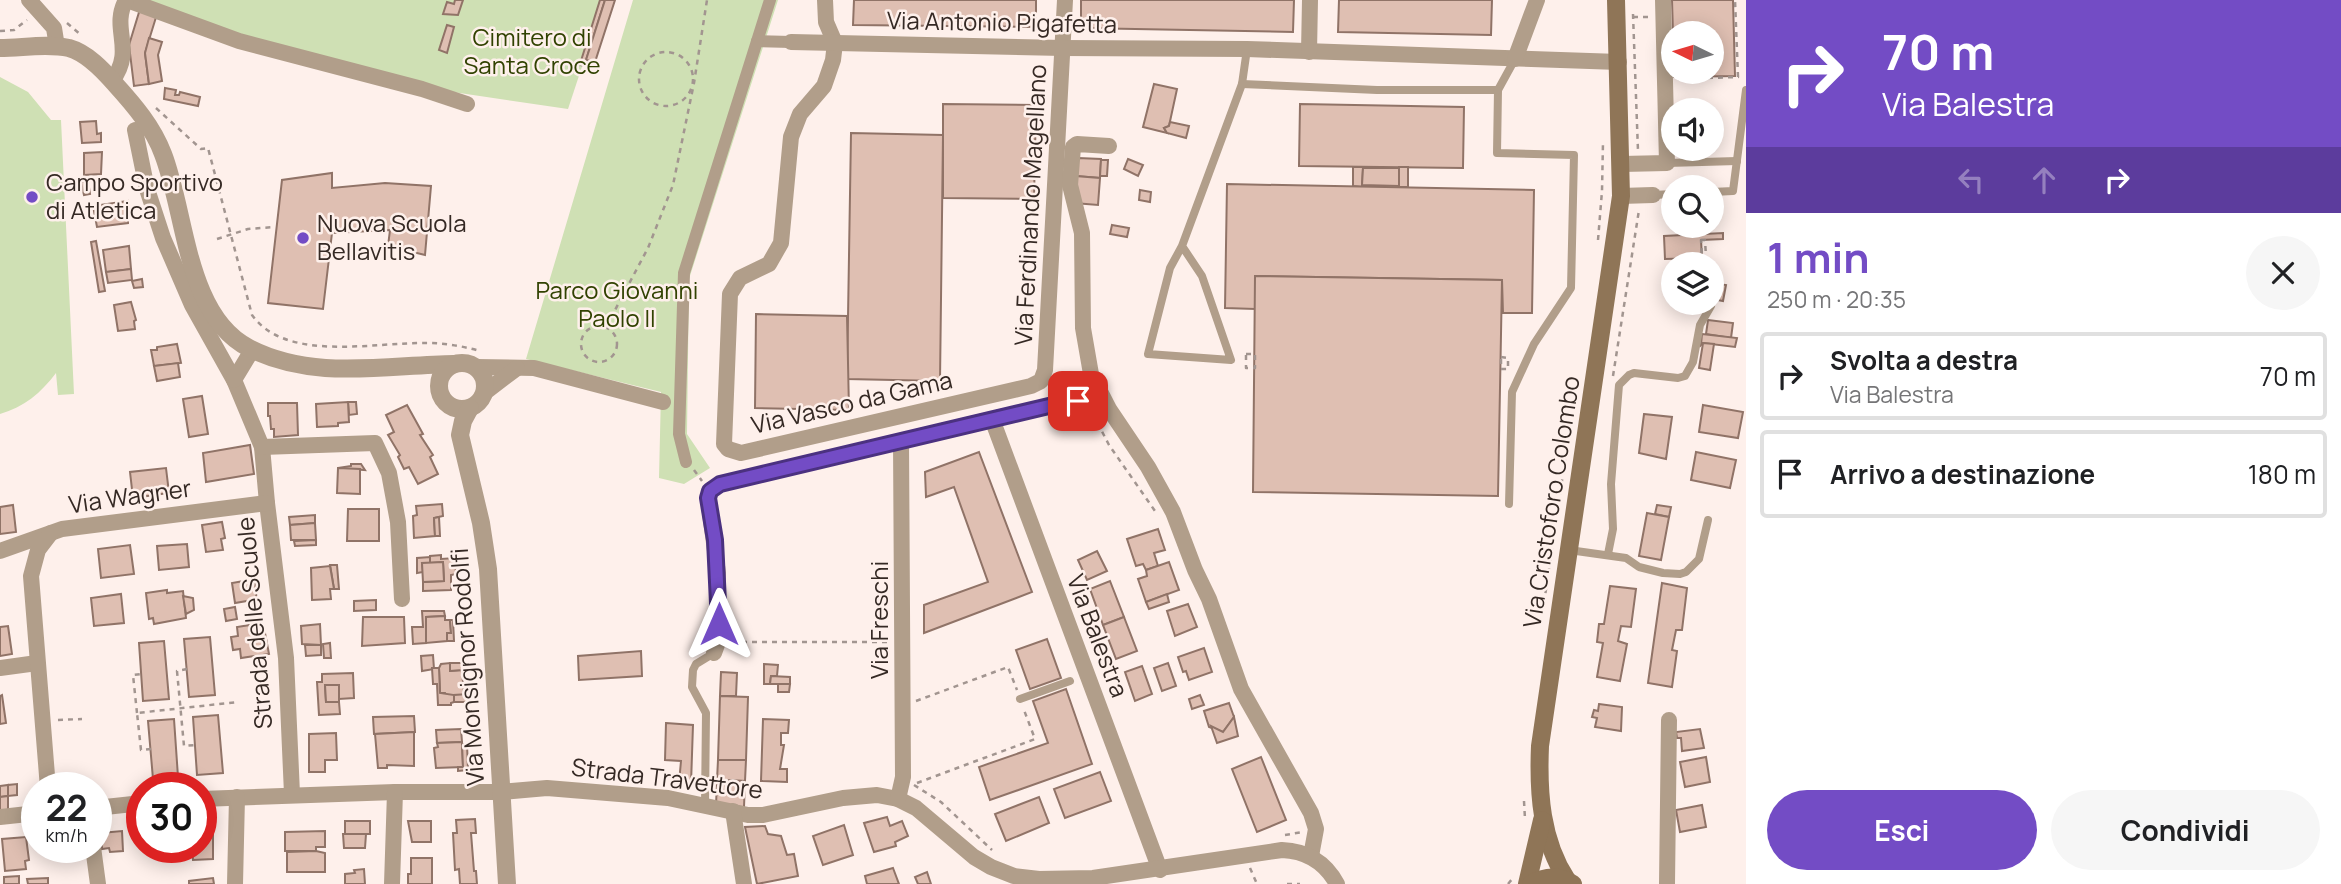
<!DOCTYPE html>
<html lang="it">
<meta charset="utf-8">
<style>
:root{--surface:#fff;--page:#f6f6f6;--text:#202124;--muted:#757577;--line:#e0e0e0;--accent:#734cc5}
body{margin:0;font-family:Manrope,sans-serif;background:var(--page);color:var(--text);height:100vh;display:flex;flex-direction:column;font-size:26px;white-space:nowrap}
*{box-sizing:border-box;margin:0}
p{font-size:23px;color:var(--muted)}
.icon{flex:none;width:38px;height:38px;fill:none;stroke:currentColor;stroke-width:2;stroke-linecap:round;stroke-linejoin:round}
.map{position:relative;flex:1;overflow:hidden}
.details{display:flex;flex-direction:column;background:var(--surface);width:595px}
.details>*{flex:none}
.guide{background:#734cc5;color:#fff;overflow:hidden}
.needle{width:46px;rotate:275deg}
.tools{position:absolute;left:1661px;top:21px;display:grid;gap:14px}
.tools a{display:grid;place-items:center;width:63px;height:63px;border-radius:50%;background:var(--surface);box-shadow:0 4px 18px #0003;font-size:35px}
.speed{position:absolute;left:21px;top:772px;display:flex;gap:14px;font-size:35px;font-weight:700;text-align:center}
.speed>*{display:grid;place-content:center;width:91px;height:91px;border-radius:50%;background:var(--surface);box-shadow:0 4px 18px #0003;line-height:1}
.speed small{font-size:18px;font-weight:400}
.speed .limit{border:10px solid #d22;background:#fff;color:#111}
.pin{position:absolute;display:grid;place-items:center;width:60px;height:60px;color:#fff;margin:-30px;border-radius:14px;box-shadow:0 4px 10px #0006}
.me{position:absolute;width:77px;margin:-38px;rotate:0deg;stroke-linejoin:round;filter:drop-shadow(0 0 5px #0008)}
.turn{display:flex;align-items:center;gap:24px;height:147px;padding:0 21px;font-size:32px}
.turn .icon{width:91px;height:91px;stroke-width:2.5}
.turn b{display:block;font-size:49px;line-height:60px}
.lanes{display:flex;align-items:center;height:66px;padding:0 21px;background:#0003;justify-content:center;gap:35px;direction:ltr}
.lanes .off{opacity:.35}
.round{display:grid;place-items:center;flex:none;width:74px;height:74px;border-radius:37px;background:var(--page)}
.summary{display:flex;align-items:center;justify-content:space-between;height:119px;padding:0 21px}
h1{font-size:42px;font-weight:700;line-height:52px;color:var(--accent)}
.action{display:flex;gap:14px;margin-top:auto;padding:14px 21px}
.action a{flex:1;height:80px;border-radius:42px;background:var(--accent);color:#fff;font-size:28px;font-weight:700;line-height:80px;text-align:center}
.action a+a{background:var(--page);color:var(--text)}
ul{padding:0;list-style:none}
li{display:flex;align-items:center;gap:21px;height:88px;margin:0 14px 10px;padding:0 7px;border:4px solid var(--line);border-radius:7px}
li div{flex:1}
li b{display:block;font-size:26px}
li em{font-style:normal}
main{display:flex;flex:1;min-height:0}
.map>svg:first-child{display:block}
</style>
<main>
<div class="map">
<svg width="1746" height="884" viewBox="0 0 1746 884">
<rect width="100%" height="100%" fill="#fef0eb"/>
<g fill="#cfe0b4">
<path d="M135,0H604L568,109L426,88L290,51Z"/>
<path d="M633,0H778L689,279L687,434L710,468L684,484L659,478L661,392L526,359Z"/>
<path d="M0,77L28,92L51,120H61L74,394L58,395L56,373C41,393 24,407 0,414Z"/>
</g>
<g fill="#dfbfb2" stroke="#907367" stroke-width="2">
<path d="M455,0H463L458,15L443,14L447,2L454,4Z"/>
<path d="M600,0H605L586,60L599,63L597,69L580,64Z"/>
<path d="M605,0H615L595,62L586,60Z"/>
<path d="M854,0H1036V27L853,25Z"/>
<path d="M1081,0H1294L1293,32L1081,28Z"/>
<path d="M1339,0H1492L1491,35L1338,32Z"/>
<path d="M1672,0H1733L1735,76L1674,77V72H1712V33H1673Z"/>
<path d="M140,9L157,14L145,53L149,84L134,86L129,45Z"/>
<path d="M447,25L454,27L447,53L439,50Z"/>
<path d="M149,38L162,42L158,55L162,81L149,84L145,53Z"/>
<path d="M1154,84L1177,89L1169,126L1164,128L1167,133L1143,127Z"/>
<path d="M165,88L176,90L175,95H179L180,92L200,97L198,106L164,99Z"/>
<path d="M943,104L1036,105L1034,199L943,198Z"/>
<path d="M1300,104L1464,107L1463,168L1299,166Z"/>
<path d="M96,121L97,134L101,133V142L82,143L80,122Z"/>
<path d="M1170,122L1189,126L1186,138L1167,133L1164,128L1169,126Z"/>
<path d="M851,133L943,135L940,381L847,379Z"/>
<path d="M102,152L101,174L84,175V153Z"/>
<path d="M1078,158L1101,159L1100,178L1076,176Z"/>
<path d="M1128,159L1143,165L1138,176L1124,169Z"/>
<path d="M1101,160H1108L1107,176H1100Z"/>
<path d="M1353,167H1363L1362,187L1353,186Z"/>
<rect x="1399" y="167" width="9" height="20"/>
<path d="M1363,168H1399V186L1362,185Z"/>
<path d="M332,173V188L385,183L431,186L425,255L388,246L390,230L332,233L323,309L268,303L282,180Z"/>
<path d="M1075,176L1100,178L1098,205L1074,203Z"/>
<path d="M88,181L90,194L84,195L81,182Z"/>
<path d="M1227,184L1534,190L1532,313H1503L1502,280L1255,276V309L1225,308Z"/>
<path d="M1140,190L1151,192L1150,202L1139,200Z"/>
<path d="M128,201V223L97,227L93,206Z"/>
<path d="M1112,225L1129,228L1127,237L1110,234Z"/>
<path d="M1723,233V239L1701,240L1702,258L1665,259L1664,236Z"/>
<path d="M96,241L105,291L99,292L91,242Z"/>
<path d="M129,246L131,269L106,272L103,250Z"/>
<path d="M131,269L132,280L108,283L106,272Z"/>
<path d="M1255,276L1502,280L1498,496L1253,492Z"/>
<path d="M142,279L143,287L134,288L132,281Z"/>
<path d="M1712,283L1726,285L1723,301L1712,299Z"/>
<path d="M131,302L136,320L134,321L135,329L118,331L114,305Z"/>
<path d="M756,314L847,316L849,410L755,408Z"/>
<path d="M1708,320L1733,323L1731,338L1706,334Z"/>
<path d="M1702,334L1737,338L1735,347L1703,343L1701,345Z"/>
<path d="M1703,343L1714,344L1710,370L1699,368Z"/>
<path d="M177,344L181,363L154,366L151,350H157V347Z"/>
<path d="M178,363L180,377L157,381L154,366Z"/>
<path d="M202,396L208,434L189,437L183,399Z"/>
<path d="M348,402H356L357,414L349,415Z"/>
<path d="M348,402L349,422L338,423V426L317,427L316,404Z"/>
<path d="M268,403H297L298,435L274,437V429H271L270,416H268Z"/>
<path d="M407,405L423,434L420,435L433,455L430,457L438,474L418,484L409,467L404,469L398,457L400,455L388,435L394,432L386,415Z"/>
<path d="M1703,405L1743,412L1738,438L1699,432Z"/>
<path d="M1644,414L1672,417L1666,459L1639,453Z"/>
<path d="M250,445L254,474L206,482L203,453Z"/>
<path d="M979,452L1032,592L924,633V605L988,582L954,487L926,497L925,472Z"/>
<path d="M1696,452L1736,460L1730,488L1691,480Z"/>
<path d="M351,464H361L365,470L338,468L351,466Z"/>
<path d="M166,468L169,493L133,498L130,472Z"/>
<path d="M338,468L360,469V494L337,493Z"/>
<path d="M442,504L443,516L434,518L435,536L414,538L413,516L417,515L416,506Z"/>
<path d="M13,505L16,532L0,534V507Z"/>
<path d="M1657,505L1671,507L1669,517L1655,514Z"/>
<path d="M348,509H379V541H347Z"/>
<path d="M1647,513L1669,517L1661,560L1639,556Z"/>
<path d="M315,515V523L290,525L289,517Z"/>
<path d="M439,517L440,536H435L434,518Z"/>
<path d="M222,522L225,538L221,539L223,550L206,552L202,525Z"/>
<path d="M315,523L316,540H291L290,525Z"/>
<path d="M1158,529L1165,550L1154,553L1158,566L1146,570L1143,564L1136,566L1127,539Z"/>
<path d="M316,540V545L295,546L294,541Z"/>
<path d="M187,544L189,567L159,570L157,546Z"/>
<path d="M130,545L134,574L101,578L98,549Z"/>
<path d="M1097,551L1107,571L1087,580L1078,560Z"/>
<path d="M441,555V559L455,558L456,574L451,575V590L423,591V582L444,581L443,562L430,563V556Z"/>
<path d="M430,557V563H422L423,572L417,573V558Z"/>
<path d="M443,562L444,581L423,582L422,563Z"/>
<path d="M1169,562L1179,590L1146,602L1138,579L1147,576L1146,570Z"/>
<path d="M330,565H337L339,589H334Z"/>
<path d="M330,566L334,589H330L331,599L312,600L311,568Z"/>
<path d="M255,579L257,606L247,607V601L235,603L232,583Z"/>
<path d="M1110,581L1124,617L1103,625L1090,589Z"/>
<path d="M1662,583L1687,588L1682,630H1676L1672,650L1677,651L1672,687L1648,683Z"/>
<path d="M1610,586L1636,589L1631,627L1621,626L1618,641L1627,644L1620,681L1597,677L1603,643L1597,642L1599,624H1604Z"/>
<path d="M167,590V593L183,591L186,618L154,624L153,618L149,619L146,593Z"/>
<path d="M121,594L124,623L94,626L91,598Z"/>
<path d="M1167,594L1169,602L1149,609L1146,602Z"/>
<path d="M183,596L193,598L194,610L186,614Z"/>
<path d="M376,600V610L354,611V601Z"/>
<path d="M1188,604L1197,627L1175,636L1167,611Z"/>
<path d="M235,607L237,619L226,621L224,609Z"/>
<path d="M422,611H444L445,616L426,617V643L413,644L412,627H423Z"/>
<path d="M445,616V620H450L451,633H447V641L426,643V617Z"/>
<path d="M363,617H404L405,643L362,646Z"/>
<path d="M1124,617L1137,651L1116,659L1103,625Z"/>
<path d="M450,620H453L454,641H447V633H451Z"/>
<path d="M320,624L321,645L302,644L301,626Z"/>
<path d="M250,625L251,630L264,628L269,654L241,658L240,649L233,650L231,637L238,636L237,627Z"/>
<path d="M8,626L12,654L0,656V627Z"/>
<path d="M210,637L215,695L189,697L184,639Z"/>
<path d="M1047,639L1061,678L1030,689L1016,650Z"/>
<path d="M164,641L169,699L143,701L139,643Z"/>
<path d="M330,643L331,658H324L323,644Z"/>
<path d="M305,645H321V655L306,656Z"/>
<path d="M1204,648L1212,672L1189,680L1186,671L1183,672L1178,657Z"/>
<path d="M641,651L642,676L579,680L578,656Z"/>
<path d="M433,655L434,669L422,671L421,656Z"/>
<path d="M450,663V671L462,670L464,695H446L445,693H440L439,668L441,664Z"/>
<path d="M450,663H462V670L450,671Z"/>
<path d="M1168,663L1176,686L1162,691L1154,668Z"/>
<path d="M764,664L778,665L777,676H771L770,684H764Z"/>
<path d="M1142,666L1152,694L1135,701L1125,672Z"/>
<path d="M432,668H439L440,693L454,695V702L451,703V705H438L437,684H433Z"/>
<path d="M721,672L737,673L736,696H720Z"/>
<path d="M353,673L354,698L339,699V685H325L326,702H339L340,714L319,715L317,682H322V674Z"/>
<path d="M771,676L790,677V684H770Z"/>
<path d="M778,684H790L789,692H778Z"/>
<path d="M325,685H339V702H326Z"/>
<path d="M1066,689L1092,764L990,800L979,767L1048,743L1033,701Z"/>
<path d="M468,694V702H454V695Z"/>
<path d="M2,695L6,723L0,724V696Z"/>
<path d="M1200,695L1204,705L1192,709L1189,699Z"/>
<path d="M720,696L748,697L746,760H718Z"/>
<path d="M1229,703L1234,717L1223,732L1209,727L1204,711Z"/>
<path d="M1599,704L1622,707L1621,731L1595,727L1597,718L1592,717L1594,710L1598,711Z"/>
<path d="M218,715L223,773L197,775L193,717Z"/>
<path d="M414,716L415,732L374,734L373,717Z"/>
<path d="M1234,717L1238,736L1217,743L1211,726L1223,732Z"/>
<path d="M174,719L178,777L153,779L148,721Z"/>
<path d="M763,719L789,720L788,733H781V745H784L780,769H787V782L761,781Z"/>
<path d="M666,723L693,725L691,784L679,783L681,761L665,760Z"/>
<path d="M461,729L462,742L437,743L436,730Z"/>
<path d="M1700,729L1704,748L1682,751L1681,738H1677L1676,732Z"/>
<path d="M414,732V766L387,765V768H378L375,734Z"/>
<path d="M336,733L337,760H325V772H309V734Z"/>
<path d="M462,742L463,767L436,768L434,748L438,747L437,743Z"/>
<path d="M462,744H467L468,770L458,771V767H463Z"/>
<path d="M1261,757L1286,820L1257,832L1232,769Z"/>
<path d="M1706,757L1710,782L1685,787L1680,762Z"/>
<path d="M718,760H746L745,781L717,780Z"/>
<path d="M1100,772L1111,801L1065,818L1054,789Z"/>
<path d="M717,780L745,781L744,807L716,806Z"/>
<path d="M17,784V795L8,796V785Z"/>
<path d="M8,785V796L0,797V786Z"/>
<path d="M8,796V814L0,815V797Z"/>
<path d="M1039,797L1049,823L1006,841L995,814Z"/>
<path d="M1702,805L1706,827L1680,832L1676,810Z"/>
<path d="M887,817L890,826L902,821L908,836L895,842L896,846L874,852L864,823Z"/>
<path d="M475,819L476,833H471L474,871H476L477,884H460L459,869L455,870L453,833H457L456,820Z"/>
<rect x="345" y="821" width="25" height="13"/>
<path d="M408,821H431V842H412Z"/>
<path d="M201,823H213V859L193,860L192,847H201Z"/>
<path d="M844,825L853,855L823,865L813,836Z"/>
<path d="M765,826L768,834L781,836L787,855L794,854L798,876L757,884L745,827Z"/>
<path d="M122,831L123,851L110,852L109,848L102,849L101,833Z"/>
<path d="M325,831V847H316V851H285V832Z"/>
<path d="M343,834H366L365,848H344Z"/>
<path d="M26,837L29,860L25,861L26,869L5,871L2,839Z"/>
<path d="M46,847H75V850L47,854Z"/>
<path d="M145,847H164V852L146,853Z"/>
<path d="M316,851L325,853V872H287V852Z"/>
<path d="M411,858H432V884H408V874H411Z"/>
<path d="M893,868L899,884H867L865,876Z"/>
<path d="M364,869L365,884H345V874L355,873L354,870Z"/>
<path d="M927,872L931,884H918L915,877Z"/>
<path d="M19,876V884H4V877Z"/>
<path d="M48,878V884H28L27,879Z"/>
<path d="M213,878L214,884H189V881Z"/>
</g>
<g fill="none" stroke-linecap="round" stroke-linejoin="round">
<g stroke="#a29590" stroke-width="2.5" stroke-dasharray="5 5" stroke-linecap="butt">
<path d="M1633,14L1638,151"/>
<path d="M1633,17H1650"/>
<path d="M67,23L81,35"/>
<path d="M0,31L14,30L27,20"/>
<circle cx="666" cy="79" r="27"/>
<path d="M580,64L583,65L581,72L577,71Z"/>
<path d="M1678,79L1738,77L1735,0"/>
<path d="M156,108L201,149L208,148L252,315C286,363 375,342 426,343C445,343 462,346 480,351"/>
<path d="M217,239L248,229L275,227"/>
<path d="M1598,240L1602,191L1603,142"/>
<path d="M1701,240H1705L1706,257L1702,258Z"/>
<circle cx="599" cy="344" r="18"/>
<path d="M606,327L648,248L673,185L694,83L707,0"/>
<rect x="1246" y="354" width="9" height="14"/>
<path d="M1501,357L1508,358V369H1501Z"/>
<path d="M1613,376L1639,210"/>
<path d="M1093,414L1109,445L1155,511"/>
<path d="M694,470L702,481"/>
<path d="M1544,603L1569,433"/>
<path d="M732,642H887"/>
<path d="M187,669L177,671L184,746L195,745"/>
<path d="M916,701L1008,667L1017,690"/>
<path d="M137,713L133,675L141,674"/>
<path d="M58,720L82,719"/>
<path d="M151,749L141,750L137,713L238,702"/>
<path d="M917,783L1035,739L1024,710"/>
<path d="M914,785L941,802L992,850"/>
<path d="M1524,801L1525,819"/>
<path d="M1285,835L1303,832"/>
<path d="M1250,868L1257,884"/>
<path d="M1287,884H1300"/>
<path d="M1508,884L1513,878"/>
</g>
<g stroke="#b19e8a" stroke-width="8">
<path d="M1242,84L1377,90H1498L1497,153L1574,155L1571,288L1534,344L1512,392L1509,504"/>
<path d="M1498,90L1515,59"/>
<path d="M1667,163L1737,161"/>
<path d="M1712,192L1733,191L1746,90"/>
<path d="M1653,195L1673,194"/>
<path d="M1182,246L1202,276L1231,360L1148,354L1170,268L1182,246L1242,84L1247,49"/>
<path d="M1569,550L1626,558L1639,567L1663,573L1680,574L1686,572L1699,559L1708,520"/>
<path d="M1608,554L1613,529L1611,484L1619,385L1629,375L1634,373L1678,378L1685,376L1693,362L1700,325L1711,306"/>
<path d="M1020,699L1070,681"/>
<path d="M705,805L706,713L692,687L693,670L696,664L714,653"/>
</g>
<g stroke="#b19e8a" stroke-width="12">
<path d="M757,41L791,42"/>
<path d="M686,462L679,434L684,273L770,0"/>
</g>
<g stroke="#b19e8a" stroke-width="16">
<path d="M29,0L54,28L57,47"/>
<path d="M127,0L239,41L422,89L467,104"/>
<path d="M825,0L826,22L835,43L833,60L824,86L800,114L791,137L781,243L769,264L740,278L730,294L724,444L728,449L741,453L1031,386L1041,381L1045,370L1065,0"/>
<path d="M791,42L1063,48L1247,49L1619,62"/>
<path d="M1309,52L1310,0"/>
<path d="M1515,59L1537,0"/>
<path d="M112,81C136,49 110,29 126,0"/>
<path d="M135,130L147,189L163,238L192,305L234,380L262,447L267,503L286,658L292,794"/>
<path d="M1109,146L1077,144L1073,147L1070,185L1082,233L1083,328L1091,374L1109,409L1148,467L1173,512L1195,570L1209,599L1241,689L1311,813L1316,829L1311,856"/>
<path d="M1622,164L1667,163L1663,0"/>
<path d="M1621,196L1653,195"/>
<path d="M476,367L534,368L663,402"/>
<path d="M234,380L252,350"/>
<path d="M484,393L517,368"/>
<path d="M992,419L1070,401L1085,404"/>
<path d="M262,447L375,443L389,473L398,522L402,599"/>
<path d="M0,551L62,529L267,503"/>
<path d="M714,653L718,642V573L708,498L710,491L720,484L992,419L1160,870"/>
<path d="M0,668L37,663"/>
<path d="M48,788L31,576L38,550L51,533"/>
<path d="M201,799L395,792H501L547,788L668,798L748,815H763L843,798L877,795L898,799L916,808L974,857L991,867L1014,876L1039,879L1093,878L1282,850C1306,851 1325,862 1337,884"/>
<path d="M898,799L903,777L901,441"/>
<path d="M96,808L142,803"/>
<path d="M733,811L744,884"/>
<path d="M0,817L37,813"/>
<path d="M93,847L98,884"/>
<path d="M235,884L237,797"/>
<path d="M392,884L395,792"/>
<path d="M1667,884L1669,720"/>
</g>
<g stroke="#b19e8a" stroke-width="18">
<path d="M0,48C22,48 47,43 69,48C87,53 103,70 115,84C134,105 153,127 163,154C186,213 186,316 249,348C313,381 385,365 454,364"/>
<circle cx="462" cy="386" r="23"/>
<path d="M470,408L463,421L460,435L481,523L488,569L507,884"/>
</g>
<g stroke="#8f7557" stroke-width="18">
<path d="M1567,880C1541,840 1538,793 1540,746L1621,196L1616,0"/>
<path d="M1527,884L1542,820"/>
<path d="M1531,884C1545,876 1559,875 1573,884"/>
</g>
</g>
<g fill="none" stroke-linecap="round" stroke-linejoin="round">
<g stroke="#4b3180" stroke-width="18">
<path id="route" d="M719,624L715,540L708,498L710,491L720,484L1070,401H1078"/>
</g>
<use href="#route" stroke="#734cc5" stroke-width="12"/>
</g>
<g fill="#734cc5" stroke="#fef0eb" stroke-width="2.5">
<circle cx="32" cy="197" r="7"/>
<circle cx="303" cy="238" r="7"/>
</g>
<g text-anchor="middle" stroke-width="5" stroke-linejoin="round" paint-order="stroke">
<g font-size="24" fill="#352924" stroke="#fef0eb">
<text transform="translate(1002 23) rotate(1)" y="8">Via Antonio Pigafetta</text>
<text transform="translate(1031 205) rotate(-87)" y="8">Via Ferdinando Magellano</text>
<text transform="translate(852 403) rotate(-13)" y="8">Via Vasco da Gama</text>
<text transform="translate(130 497) rotate(-8)" y="8">Via Wagner</text>
<text transform="translate(1552 502) rotate(-81)" y="8">Via Cristoforo Colombo</text>
<text transform="translate(880 620) rotate(-90)" y="8">Via Freschi</text>
<text transform="translate(255 623) rotate(-95)" y="8">Strada delle Scuole</text>
<text transform="translate(1097 636) rotate(69)" y="8">Via Balestra</text>
<text transform="translate(468 667) rotate(-94)" y="8">Via Monsignor Rodolfi</text>
<text transform="translate(667 779) rotate(7)" y="8">Strada Travettore</text>
</g>
<g font-size="24" fill="#314201" stroke="#fef0eb">
<text x="532" y="46">Cimitero di<tspan x="532" dy="28">Santa Croce</tspan></text>
<text x="617" y="299">Parco Giovanni<tspan x="617" dy="28">Paolo II</tspan></text>
</g>
<g font-size="24" fill="#352924" stroke="#fef0eb" text-anchor="start">
<text x="46" y="191">Campo Sportivo<tspan x="46" dy="28">di Atletica</tspan></text>
<text x="317" y="232">Nuova Scuola<tspan x="317" dy="28">Bellavitis</tspan></text>
</g>
</g>
</svg>
<div class="tools">
<a><svg class="needle" viewBox="-14 -14 28 28"><path d="M0-13l5 13h-10z" fill="#e53935"/><path d="M0 13l5-13h-10z" fill="#757577"/></svg></a>
<a><svg class="icon" aria-label="sound" viewBox="0 0 24 24"><path d="M4 9h4l5-4v14l-5-4H4zM17 9q2 3 0 6"/></svg></a>
<a><svg class="icon" aria-label="search" viewBox="0 0 24 24"><circle cx="10" cy="10" r="6"/><path d="M15 15l6 6"/></svg></a>
<a><svg class="icon" aria-label="layers" viewBox="0 0 24 24"><path d="M12 4l9 5-9 5-9-5zM3 14l9 5 9-5"/></svg></a>
</div>
<div class="speed"><div>22<small>km/h</small></div><div class="limit">30</div></div>
<div class="pin" style="left:1078px;top:401px;background:#d93025"><svg class="icon" aria-label="arrive" viewBox="0 0 24 24"><path d="M6 21V4h12l-3 4 3 4H6"/></svg></div>
<svg class="me" style="left:719px;top:624px" viewBox="-20 -20 40 40"><path d="M0-17L14 15 0 8-14 15z" fill="#734cc5" stroke="#fff" stroke-width="4"/></svg>
</div>
<section class="details">
<div class="guide">
<div class="turn"><svg class="icon" aria-label="right" viewBox="0 0 24 24"><path d="M7 20v-9h11M14 6l5 5-5 5"/></svg><div><b>70 m</b>Via Balestra</div></div>
<div class="lanes"><svg class="icon off" aria-label="left" viewBox="0 0 24 24"><path d="M17 20v-9H6M10 6l-5 5 5 5"/></svg><svg class="icon off" aria-label="ahead" viewBox="0 0 24 24"><path d="M12 20V5M6 11l6-6 6 6"/></svg><svg class="icon" aria-label="right" viewBox="0 0 24 24"><path d="M7 20v-9h11M14 6l5 5-5 5"/></svg></div>
</div>
<div class="summary"><div><h1>1 min</h1><p>250 m · 20:35</p></div><a class="round"><svg class="icon" aria-label="close" viewBox="0 0 24 24"><path d="M6 6l12 12M18 6L6 18"/></svg></a></div>
<ul>
<li><svg class="icon" aria-label="right" viewBox="0 0 24 24"><path d="M7 20v-9h11M14 6l5 5-5 5"/></svg><div><b>Svolta a destra</b><p>Via Balestra</p></div><em>70 m</em></li>
<li><svg class="icon" aria-label="arrive" viewBox="0 0 24 24"><path d="M6 21V4h12l-3 4 3 4H6"/></svg><div><b>Arrivo a destinazione</b></div><em>180 m</em></li>
</ul>
<div class="action"><a>Esci</a><a>Condividi</a></div>
</section>
</main>
